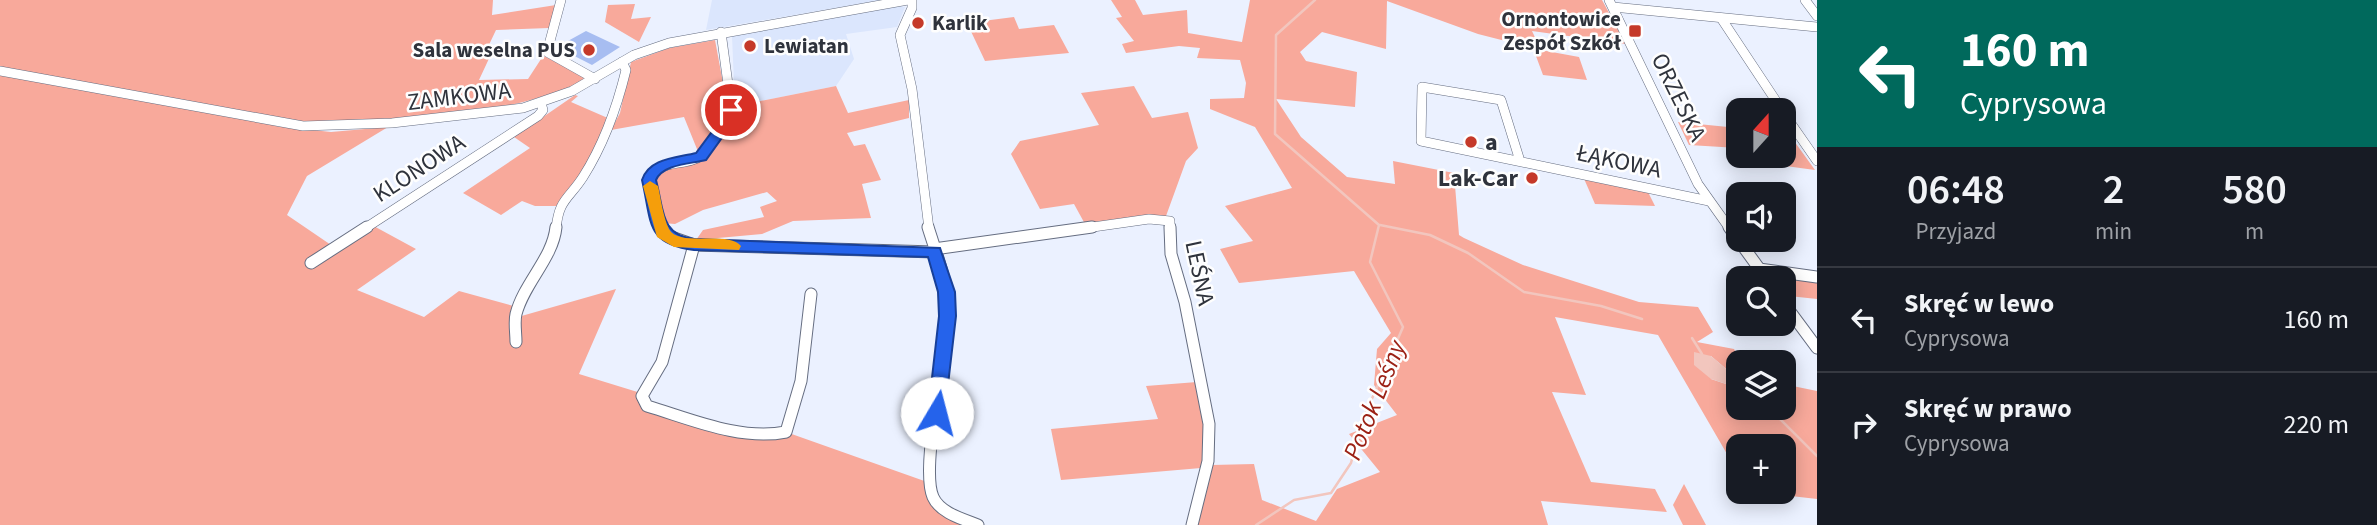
<!DOCTYPE html>
<html lang="pl">
<meta charset="utf-8">
<style>
:root{--surface:#171b24;--page:#242831;--text:#f1f3f6;--muted:#9ea1a6;--line:#363941}
body{margin:0;font-family:"Source Sans 3",sans-serif;background:var(--page);color:var(--text);height:100vh;display:flex;flex-direction:column;font-size:26px;white-space:nowrap}
*{box-sizing:border-box;margin:0}
p{font-size:23px;color:var(--muted)}
.icon{flex:none;width:38px;height:38px;fill:none;stroke:currentColor;stroke-width:2;stroke-linecap:round;stroke-linejoin:round}
.map{position:relative;flex:1;overflow:hidden}
.panel{display:flex;flex-direction:column;background:var(--surface);width:560px}
.panel>*{flex:none}
.banner{background:#00695c;color:#fff;overflow:hidden}
.needle{width:46px;rotate:21deg}
.buttons{position:absolute;left:1726px;top:98px;display:grid;gap:14px}
.buttons a{display:grid;place-items:center;width:70px;height:70px;border-radius:14px;background:var(--surface);box-shadow:0 4px 18px #0003;font-size:35px}
.pin{position:absolute;display:grid;place-items:center;width:60px;height:60px;color:#fff;margin:-30px;border:4px solid #fff;border-radius:50%;box-shadow:0 2px 7px #0007}
.me{position:absolute;width:77px;margin:-38px;rotate:8deg;stroke-linejoin:round;filter:drop-shadow(0 0 5px #0008)}
.turn{display:flex;align-items:center;gap:24px;height:147px;padding:0 28px;font-size:32px}
.turn .icon{width:91px;height:91px;stroke-width:2.5}
.turn b{display:block;font-size:49px;line-height:60px}
.eta{display:flex;justify-content:space-evenly;align-items:center;height:119px;text-align:center}
.eta b{font-size:42px;font-weight:600;line-height:49px}
ul{padding:0;list-style:none}
li{display:flex;align-items:center;gap:21px;height:105px;padding:0 28px;border-top:2px solid var(--line)}
li div{flex:1}
li b{display:block;font-size:26px}
li em{font-style:normal}
main{display:flex;flex:1;min-height:0}
.map>svg:first-child{display:block}
</style>
<main>
<div class="map">
<svg width="1817" height="525" viewBox="0 0 1817 525">
<rect width="100%" height="100%" fill="#ebf1ff"/>
<g fill="#dbe6fd">
<path d="M712,0H881L706,30Z"/>
<path d="M897,6L905,7L897,27L846,34L854,59L836,86L735,106L732,36Z"/>
</g>
<g fill="#f8a99b">
<path d="M0,0H493L492,15L556,5L549,28L496,30L487,49L493,50L479,80L528,79L543,56L546,57L583,76L584,80C513,118 349,130 270,118L275,126L331,132L388,127L307,176L287,215L334,247L370,224L416,249L357,290L424,317L459,291L517,307L518,317L616,289L579,374L644,394L647,406L754,434L786,432L930,483L935,500L978,525H0Z"/>
<path d="M1111,0H1135L1143,15L1187,10L1188,33L1242,42L1250,0H1602L1626,44L1532,31L1541,50L1579,57L1587,80L1543,75L1533,48L1478,34L1387,1L1386,49L1322,32L1300,52L1306,61L1357,72L1355,107L1276,99L1301,137L1347,177L1395,184L1393,161L1454,173L1459,235L1464,238L1523,265L1639,302L1698,307L1713,332L1697,342L1734,349L1741,362H1738V379L1711,356V379L1738,388V408H1783V384L1817,391V499L1755,492H1783V446H1738V473L1658,335L1555,317L1586,395L1552,392L1591,482L1655,489L1667,512L1541,501L1548,525H1193L1212,465L1254,464L1262,500L1316,521L1337,489L1380,472L1349,434L1397,415L1374,385L1377,349L1391,333L1354,271L1239,283L1220,249L1253,241L1225,206L1292,188L1255,127L1210,109V99L1244,98L1246,83L1240,60L1197,58L1200,48L1179,46L1126,53L1122,44L1134,41L1116,18L1122,17Z"/>
<path d="M635,4L631,19L651,17L639,42L605,22L608,5Z"/>
<path d="M1014,17L1019,29L1054,25L1069,53L985,61L967,23Z"/>
<path d="M715,40L729,115L699,154L684,117L611,130L620,113L631,62L669,48Z"/>
<path d="M836,86L848,113L909,100V118L847,133L854,146L865,144L881,180L862,184L871,218L793,221L762,234L696,240L703,230L764,217L760,207L777,201L767,192L703,210L675,224L663,223L653,182L660,169L703,158L736,115L735,106Z"/>
<path d="M1134,86L1152,118L1188,112L1198,148L1186,161L1166,216L1085,224L1074,204L1040,209L1011,154L1020,141L1099,125L1081,93Z"/>
<path d="M575,95L578,96L571,102L610,119L579,180L556,206H535L522,201L501,215L463,193L530,148L514,137Z"/>
<path d="M1678,122L1738,128V148L1689,145Z"/>
<path d="M1783,133L1789,134L1815,170L1771,164L1767,159H1760L1758,156H1783Z"/>
<path d="M1582,174L1646,188L1655,206L1595,204Z"/>
<path d="M1773,275L1817,282V299L1789,296L1783,289V278Z"/>
<path d="M1197,382C1202,412 1207,438 1201,468L1061,480L1051,429L1158,419L1146,386Z"/>
<path d="M1684,484L1706,525H1683L1673,505Z"/>
</g>
<path fill="#f2c6be" d="M1694,352L1711,356L1738,379V388L1711,379L1694,365Z"/>
<g fill="none" stroke-linecap="round" stroke-linejoin="round">
<g stroke="#f2c6be" stroke-width="2.5">
<path d="M1380,225L1430,235L1468,253L1524,292L1601,306L1642,319"/>
<path d="M1692,338L1702,354"/>
<path d="M1769,408L1817,456"/>
<path d="M1256,525L1294,500L1331,493L1351,463L1361,424L1403,327L1370,262L1379,225L1275,134L1276,35L1315,0"/>
</g>
</g>
<path fill="#a7bdf1" d="M586,31L620,47L592,65L557,47Z"/>
<g fill="none" stroke-linecap="round" stroke-linejoin="round">
<g stroke="#656d81" stroke-width="10">
<g id="minor-far1">
<path d="M561,0L547,52L595,79"/>
<path d="M912,0V8L900,35L912,89L929,229"/>
<path d="M1609,0L1698,184L1730,229"/>
<path d="M1805,0L1817,16"/>
<path d="M1613,7L1817,27"/>
<path d="M1721,18L1782,110"/>
<path d="M0,71L303,126L392,123L523,108L572,91L634,55L669,43L908,0"/>
<path d="M1783,112L1817,161"/>
<path d="M1520,161L1501,100L1422,87L1421,141L1709,201"/>
<path d="M364,229L538,116L543,110L541,103"/>
<path d="M556,229C559,199 568,200 583,177C604,144 617,107 626,70L622,62"/>
<path d="M662,229L649,180C661,157 686,168 702,155C714,145 723,126 732,114L721,32"/>
<path d="M1079,229L1149,219L1170,221V229"/>
</g>
</g>
<g stroke="#656d81" stroke-width="13">
<g id="minor">
<path d="M661,227L671,237L694,245L935,252"/>
<path d="M928,227C937,256 949,285 948,316C947,355 920,467 933,497C940,513 963,519 978,525"/>
<path d="M1170,227L1171,254L1185,302L1209,424L1208,461L1192,525"/>
<path d="M1729,227L1766,278"/>
<path d="M694,245L662,362L642,396L647,406C691,419 740,441 786,432L801,381L811,294"/>
<path d="M934,249L1092,227"/>
<path d="M311,263L367,227"/>
<path d="M1759,269L1817,277"/>
<path d="M1783,302L1817,348"/>
<path d="M516,342C516,333 514,322 516,314C524,283 553,258 556,227"/>
</g>
</g>
<use href="#minor-far1" stroke="#fff" stroke-width="9"/>
<use href="#minor" stroke="#fff" stroke-width="11"/>
</g>
<path fill="#2563eb" stroke="#184099" stroke-width="2" d="M727,107H736L739,114L706,160C690,164 663,164 656,180C664,210 660,235 694,239L940,248L955,292L956,316L944,419H931L928,413L939,316L938,292L928,257L694,250C645,244 652,222 642,180C649,158 676,158 696,153L725,114Z"/>
<path fill="#f59e0b" d="M650,181L658,186C661,199 663,217 669,229C679,248 728,230 741,246L739,250L674,247L657,237L643,186Z"/>
<g fill="#c53929" stroke="#fefefe" stroke-width="2.5">
<circle cx="918" cy="23" r="7"/>
<rect x="1628" y="24" width="14" height="14" rx="3.5"/>
<circle cx="750" cy="46" r="7"/>
<circle cx="589" cy="50" r="7"/>
<circle cx="1471" cy="142" r="7"/>
<circle cx="1532" cy="178" r="7"/>
</g>
<g text-anchor="middle" stroke-width="5" stroke-linejoin="round" paint-order="stroke">
<g font-size="21" font-weight="bold" fill="#2f333c" stroke="#fefefe" text-anchor="end">
<text x="1621" y="26">Ornontowice<tspan x="1621" dy="24">Zespół Szkół</tspan></text>
<text x="932" y="30" text-anchor="start">Karlik</text>
<text x="764" y="53" text-anchor="start">Lewiatan</text>
<text x="575" y="57">Sala weselna PUS</text>
</g>
<g font-size="24" fill="#2f333c" stroke="#fefefe">
<text transform="translate(459 96) rotate(-7)" y="8">ZAMKOWA</text>
<text transform="translate(1679 97) rotate(64)" y="8">ORZESKA</text>
<text transform="translate(1619 161) rotate(12)" y="8">ŁĄKOWA</text>
<text transform="translate(419 168) rotate(-33)" y="8">KLONOWA</text>
<text transform="translate(1200 273) rotate(78)" y="8">LEŚNA</text>
</g>
<g font-size="24" font-weight="bold" fill="#2f333c" stroke="#fefefe" text-anchor="start">
<text x="1485" y="150">a</text>
<text x="1518" y="186" text-anchor="end">Lak-Car</text>
</g>
<g font-size="26" font-style="italic" fill="#9b2115" stroke="#fefefe">
<text transform="translate(1374 400) rotate(-68)" y="9">Potok Leśny</text>
</g>
</g>
</svg>
<div class="buttons">
<a><svg class="needle" viewBox="-14 -14 28 28"><path d="M0-13l5 13h-10z" fill="#e53935"/><path d="M0 13l5-13h-10z" fill="#9ea1a6"/></svg></a>
<a><svg class="icon" aria-label="sound" viewBox="0 0 24 24"><path d="M4 9h4l5-4v14l-5-4H4zM17 9q2 3 0 6"/></svg></a>
<a><svg class="icon" aria-label="search" viewBox="0 0 24 24"><circle cx="10" cy="10" r="6"/><path d="M15 15l6 6"/></svg></a>
<a><svg class="icon" aria-label="layers" viewBox="0 0 24 24"><path d="M12 4l9 5-9 5-9-5zM3 14l9 5 9-5"/></svg></a>
<a>+</a>
</div>
<div class="pin" style="left:731px;top:110px;background:#d93025"><svg class="icon" aria-label="arrive" viewBox="0 0 24 24"><path d="M6 21V4h12l-3 4 3 4H6"/></svg></div>
<svg class="me" style="left:937px;top:413px" viewBox="-20 -20 40 40"><circle r="19" fill="#fff"/><path d="M0-13L10 11 0 6-10 11z" fill="#2563eb"/></svg>
</div>
<section class="panel">
<div class="banner">
<div class="turn"><svg class="icon" aria-label="left" viewBox="0 0 24 24"><path d="M17 20v-9H6M10 6l-5 5 5 5"/></svg><div><b>160 m</b>Cyprysowa</div></div>
</div>
<div class="eta">
<div><b>06:48</b><p>Przyjazd</p></div>
<div><b>2</b><p>min</p></div>
<div><b>580</b><p>m</p></div>
</div>
<ul>
<li><svg class="icon" aria-label="left" viewBox="0 0 24 24"><path d="M17 20v-9H6M10 6l-5 5 5 5"/></svg><div><b>Skręć w lewo</b><p>Cyprysowa</p></div><em>160 m</em></li>
<li><svg class="icon" aria-label="right" viewBox="0 0 24 24"><path d="M7 20v-9h11M14 6l5 5-5 5"/></svg><div><b>Skręć w prawo</b><p>Cyprysowa</p></div><em>220 m</em></li>
</ul>
</section>
</main>
